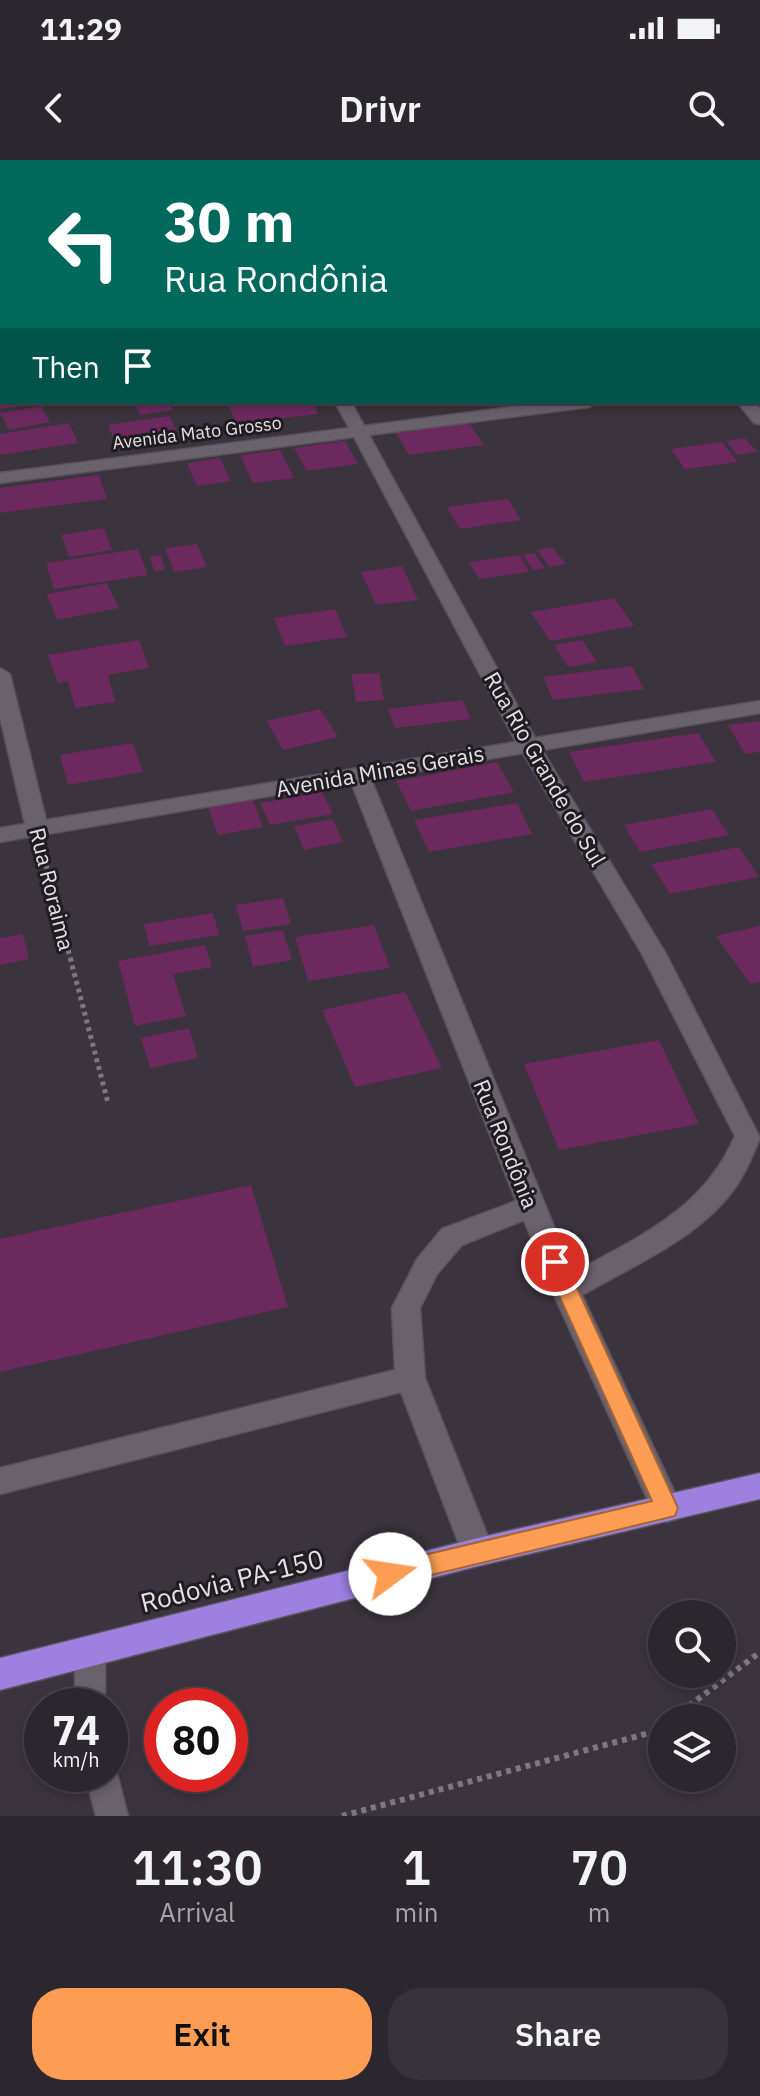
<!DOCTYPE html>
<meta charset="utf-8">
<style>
:root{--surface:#2c262e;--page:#38323a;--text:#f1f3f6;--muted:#a6a5aa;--line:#48434a;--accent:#fd9d54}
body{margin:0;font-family:"IBM Plex Sans",sans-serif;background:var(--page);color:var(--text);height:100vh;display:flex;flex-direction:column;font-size:30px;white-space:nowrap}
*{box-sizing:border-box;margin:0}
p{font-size:26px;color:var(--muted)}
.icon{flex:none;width:44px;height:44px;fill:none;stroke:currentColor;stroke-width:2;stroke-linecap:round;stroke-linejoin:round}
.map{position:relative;height:1656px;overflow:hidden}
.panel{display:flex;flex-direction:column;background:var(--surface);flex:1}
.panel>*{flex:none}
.banner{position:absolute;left:0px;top:0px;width:760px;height:244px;box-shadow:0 4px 12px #0003,0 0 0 2px var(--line);background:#00695c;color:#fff;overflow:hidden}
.tools{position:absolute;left:648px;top:1440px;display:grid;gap:16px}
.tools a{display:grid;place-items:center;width:88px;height:88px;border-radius:50%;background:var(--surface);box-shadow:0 4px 12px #0003,0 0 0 2px var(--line);font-size:40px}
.speed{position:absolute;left:24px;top:1528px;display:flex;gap:16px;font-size:40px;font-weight:700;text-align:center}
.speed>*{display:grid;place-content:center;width:104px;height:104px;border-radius:50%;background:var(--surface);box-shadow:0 4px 12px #0003,0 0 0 2px var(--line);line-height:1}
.speed small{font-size:20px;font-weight:400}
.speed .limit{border:12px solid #d22;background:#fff;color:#111}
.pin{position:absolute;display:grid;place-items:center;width:68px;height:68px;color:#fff;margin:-34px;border:4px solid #fff;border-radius:50%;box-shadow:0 2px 8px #0007}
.me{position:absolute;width:88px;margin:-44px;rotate:76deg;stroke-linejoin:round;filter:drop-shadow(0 0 6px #0008)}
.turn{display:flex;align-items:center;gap:28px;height:168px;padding:0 32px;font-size:36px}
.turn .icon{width:104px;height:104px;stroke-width:2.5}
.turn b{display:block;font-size:56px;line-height:68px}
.then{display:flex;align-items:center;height:76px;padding:0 32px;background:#0003;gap:16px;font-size:30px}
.eta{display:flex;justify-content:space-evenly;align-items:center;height:136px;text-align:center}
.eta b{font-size:48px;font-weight:600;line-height:56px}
.action{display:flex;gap:16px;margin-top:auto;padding:16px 32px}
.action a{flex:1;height:92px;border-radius:32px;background:var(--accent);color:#111;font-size:32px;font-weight:600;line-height:92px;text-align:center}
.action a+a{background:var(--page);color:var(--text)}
.status{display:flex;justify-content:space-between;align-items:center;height:56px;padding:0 40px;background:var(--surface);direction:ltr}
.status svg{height:22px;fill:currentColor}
header{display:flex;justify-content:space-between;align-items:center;height:104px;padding:0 32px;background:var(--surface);font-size:36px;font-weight:600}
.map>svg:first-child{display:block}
</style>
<div class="status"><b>11:29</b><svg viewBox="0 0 49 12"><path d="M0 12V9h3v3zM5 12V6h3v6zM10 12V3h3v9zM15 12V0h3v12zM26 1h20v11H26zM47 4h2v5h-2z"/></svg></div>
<header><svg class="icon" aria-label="back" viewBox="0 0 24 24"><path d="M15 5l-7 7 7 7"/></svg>Drivr<svg class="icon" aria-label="search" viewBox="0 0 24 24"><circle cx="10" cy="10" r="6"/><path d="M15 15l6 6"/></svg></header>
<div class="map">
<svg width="760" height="1656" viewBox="0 0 760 1656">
<rect width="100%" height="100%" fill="#3b333d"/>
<g fill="#6c295e">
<path d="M0,242H43V244L0,249Z"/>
<path d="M134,242H169L173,250L140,255Z"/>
<path d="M267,242H312L318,254L236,264L229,246Z"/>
<path d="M41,246L50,262L9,270L0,253Z"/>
<path d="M169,256L177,272L115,282L108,265Z"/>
<path d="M69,263L78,283L0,295V274Z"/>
<path d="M469,263L484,285L409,295L396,273Z"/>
<path d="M745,278L757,292L737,295L726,281Z"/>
<path d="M345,281L358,304L307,311L294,288Z"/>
<path d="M722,282L738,302L685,309L671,289Z"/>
<path d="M280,290L294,318L253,323L240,295Z"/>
<path d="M220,298L231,321L197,326L187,303Z"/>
<path d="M99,315L107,339L0,353V328Z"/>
<path d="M508,339L521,360L460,369L447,347Z"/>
<path d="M104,368L112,390L69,397L61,375Z"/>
<path d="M197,384L207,407L174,412L165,388Z"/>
<path d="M552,387L566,404L550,407L537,390Z"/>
<path d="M138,389L148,415L54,429L46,403Z"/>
<path d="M534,393L545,408L533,410L523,394Z"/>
<path d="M161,395L165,410L154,411L150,396Z"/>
<path d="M520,395L529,412L479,419L469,402Z"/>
<path d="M402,406L418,440L376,445L361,412Z"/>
<path d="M107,423L119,448L57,460L47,434Z"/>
<path d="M614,438L634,466L550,481L531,452Z"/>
<path d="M335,449L347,477L285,486L274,458Z"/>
<path d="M139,480L149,508L108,515L115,542L75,548L68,521L58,523L48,495Z"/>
<path d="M582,480L597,502L568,507L554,485Z"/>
<path d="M632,506L644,529L553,540L543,517Z"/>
<path d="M379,513L384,540L356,542L351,514Z"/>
<path d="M462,540L471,559L395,568L388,549Z"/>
<path d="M320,549L338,577L283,590L267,561Z"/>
<path d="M760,561V592L745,594L728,565Z"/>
<path d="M698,573L716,602L584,622L569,592Z"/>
<path d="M133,583L143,612L68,625L60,595Z"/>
<path d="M497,602L514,632L411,651L396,621Z"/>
<path d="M322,632L333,654L270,665L260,643Z"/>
<path d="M253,639L263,667L218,675L208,647Z"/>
<path d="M517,643L532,674L429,692L414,660Z"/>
<path d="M712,649L729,675L640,692L624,665Z"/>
<path d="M333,659L343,682L304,690L294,666Z"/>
<path d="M739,687L759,717L670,734L651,704Z"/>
<path d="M283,738L291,764L243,771L236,745Z"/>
<path d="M213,753L219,775L149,786L144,764Z"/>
<path d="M374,765L390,808L308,821L295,777Z"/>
<path d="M760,766V822L750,824L716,776Z"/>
<path d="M283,770L292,800L253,807L245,776Z"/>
<path d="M23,774L29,799L0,805V778Z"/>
<path d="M205,785L212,807L173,814L186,856L135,866L118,801Z"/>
<path d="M405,832L442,908L355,927L322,850Z"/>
<path d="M189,868L198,898L150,908L141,878Z"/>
<path d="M659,880L699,964L559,990L524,904Z"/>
<path d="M251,1025L288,1147L0,1212V1079Z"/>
</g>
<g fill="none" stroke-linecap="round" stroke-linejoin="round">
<g stroke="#58525a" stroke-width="3">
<g id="lane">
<path d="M90,1476L101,1480L105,1490V1546H75V1490L79,1480Z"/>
<path d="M110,1602L117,1614L128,1656H96L85,1614H110Z"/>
</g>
</g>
<g stroke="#58525a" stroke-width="3">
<g id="street">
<path d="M526,0H540L542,2H528Z"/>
<rect x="0" y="90" width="2" height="8"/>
<rect x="758" y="214" width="2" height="10"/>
<path d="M335,242H351L364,266L551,242H597L589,247L369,275L535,578L760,541V553L542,590L666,794L760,978C752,997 744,1017 731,1033C695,1080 632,1106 582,1135L682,1348L678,1358L667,1362L656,1358L552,1131L524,1060L462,1085L437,1114L420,1148L425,1218L494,1392L489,1402L478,1406L467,1402L462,1392L401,1232L0,1334V1308L395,1210L392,1148L417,1099L442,1069L516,1041L351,622L0,682V668L25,664L0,557V508L10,514L46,660L516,582L354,277L0,323V313L349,268ZM523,593L642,794L735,976C703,1050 640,1076 573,1113L371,619Z"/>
<path d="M737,242H754L760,249V264L754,263Z"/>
</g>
</g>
<g stroke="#58525a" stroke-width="3">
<path id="highway" d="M760,1313V1339L478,1406L0,1530V1498L478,1378Z"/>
</g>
<path stroke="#7e7780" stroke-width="5" stroke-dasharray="4 4" stroke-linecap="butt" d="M44,697L108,943"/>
<g stroke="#7e7780" stroke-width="6" stroke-dasharray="5 5" stroke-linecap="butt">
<path d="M673,1558L760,1492"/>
<path d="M342,1656L653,1572L662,1566"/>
</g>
<use href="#lane" fill="#69616c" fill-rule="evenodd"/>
<use href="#street" fill="#69616c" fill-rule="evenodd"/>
<use href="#highway" fill="#9e80e0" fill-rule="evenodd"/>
</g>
<path fill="#fd9d54" stroke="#a46637" stroke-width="2" d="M555,1094L562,1097L565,1102L678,1348L675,1356L390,1425L381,1422L378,1414L381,1407L390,1403L652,1341L544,1102L547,1097Z"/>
<g text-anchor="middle" stroke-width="6" stroke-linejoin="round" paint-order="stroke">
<g font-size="18" fill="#e4e0e6" stroke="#201c21">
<text transform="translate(197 273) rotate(-7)" y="6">Avenida Mato Grosso</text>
</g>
<g font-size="22" fill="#e4e0e6" stroke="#201c21">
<text transform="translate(545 609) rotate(60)" y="8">Rua Rio Grande do Sul</text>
<text transform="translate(380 611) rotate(-10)" y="8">Avenida Minas Gerais</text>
<text transform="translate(52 729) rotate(76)" y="8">Rua Roraima</text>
<text transform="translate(506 984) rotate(68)" y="8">Rua Rondônia</text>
</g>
<g font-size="26" fill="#e4e0e6" stroke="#201c21">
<text transform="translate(232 1421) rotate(-14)" y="9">Rodovia PA-150</text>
</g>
</g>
</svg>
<div class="tools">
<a><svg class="icon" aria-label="search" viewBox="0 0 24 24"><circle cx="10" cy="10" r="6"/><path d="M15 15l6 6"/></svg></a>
<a><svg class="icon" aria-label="layers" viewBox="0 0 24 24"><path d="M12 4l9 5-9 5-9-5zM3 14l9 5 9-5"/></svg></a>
</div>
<div class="speed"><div>74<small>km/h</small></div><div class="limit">80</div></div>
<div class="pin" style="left:555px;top:1102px;background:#d93025"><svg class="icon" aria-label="arrive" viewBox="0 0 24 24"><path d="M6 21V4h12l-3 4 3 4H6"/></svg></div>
<svg class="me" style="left:390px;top:1414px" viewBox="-20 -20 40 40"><circle r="19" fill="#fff"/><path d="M0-13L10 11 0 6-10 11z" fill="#fd9d54"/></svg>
<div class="banner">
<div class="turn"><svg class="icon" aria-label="left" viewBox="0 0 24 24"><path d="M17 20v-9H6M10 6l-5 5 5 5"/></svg><div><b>30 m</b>Rua Rondônia</div></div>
<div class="then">Then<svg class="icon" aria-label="arrive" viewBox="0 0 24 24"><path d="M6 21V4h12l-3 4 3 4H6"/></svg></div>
</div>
</div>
<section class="panel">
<div class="eta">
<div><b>11:30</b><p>Arrival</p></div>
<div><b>1</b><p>min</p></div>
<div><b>70</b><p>m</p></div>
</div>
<div class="action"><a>Exit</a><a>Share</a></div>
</section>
